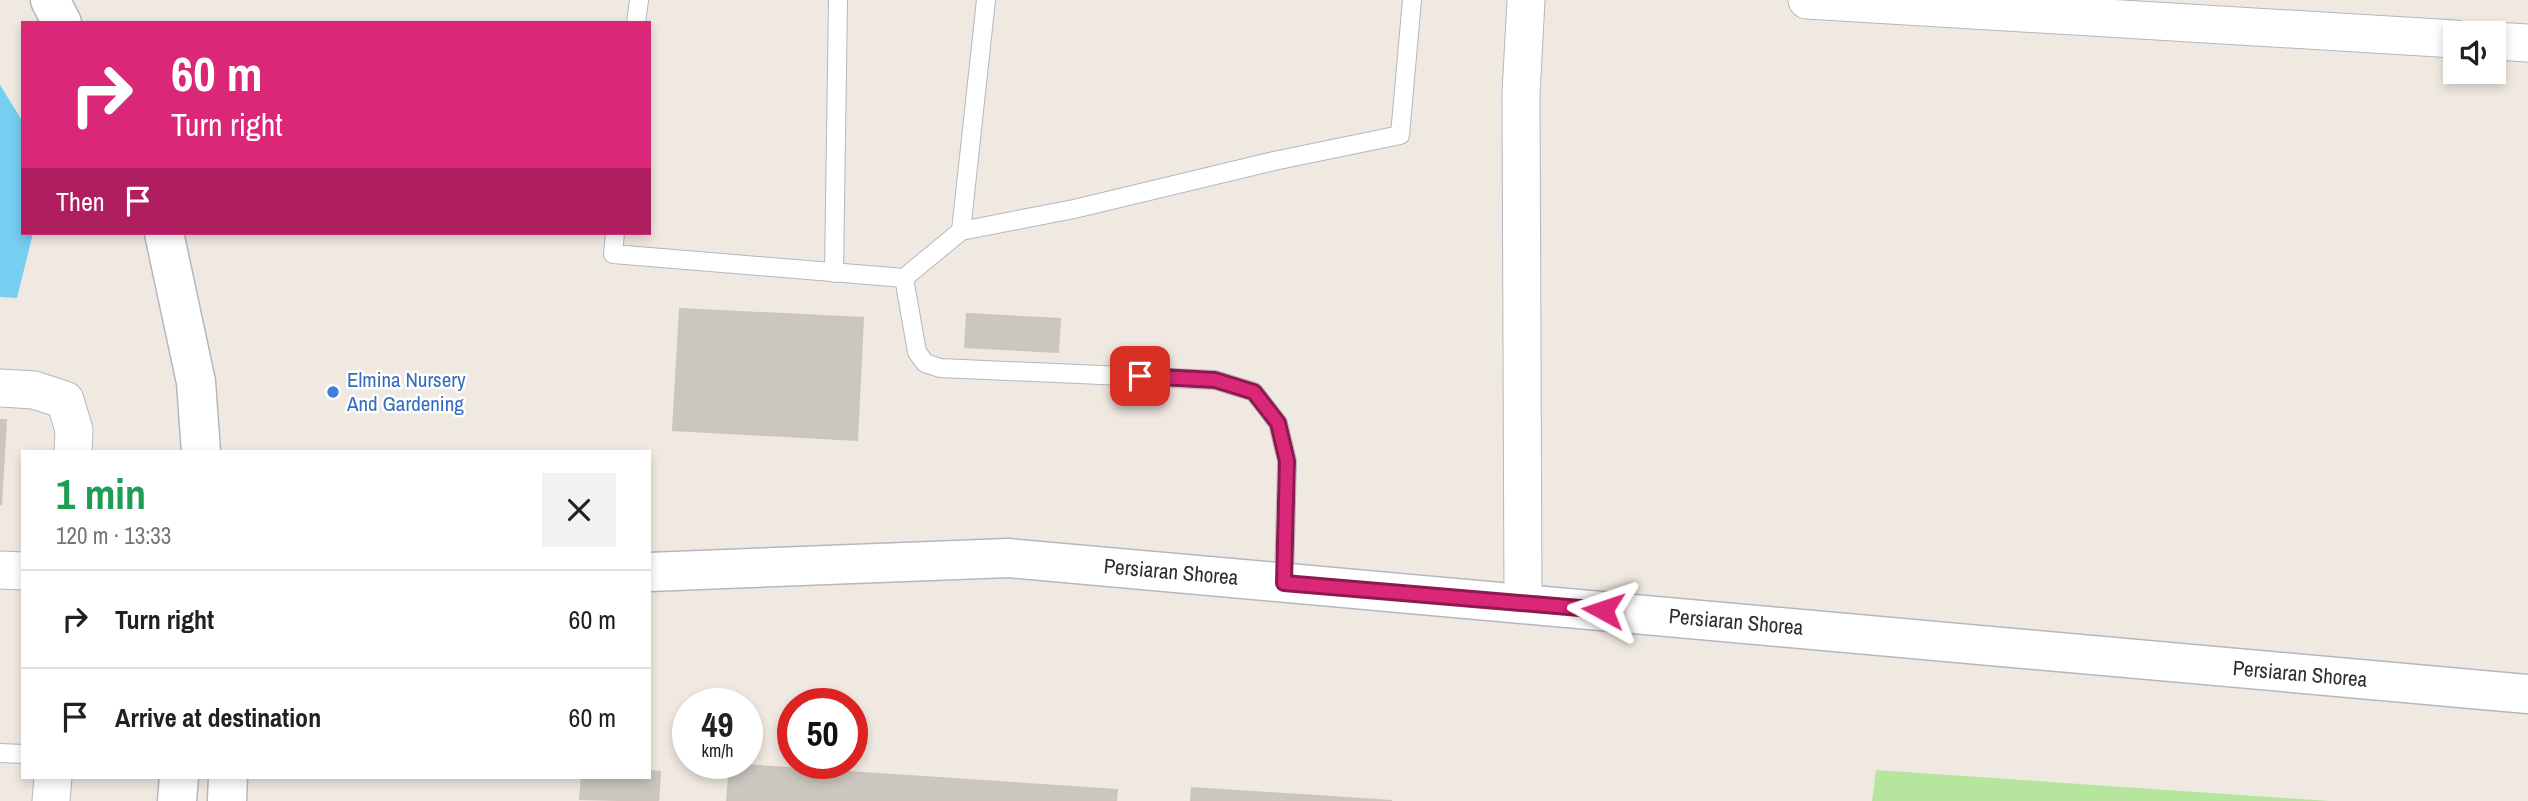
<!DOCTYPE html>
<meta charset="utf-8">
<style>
:root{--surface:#fff;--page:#f2f2f2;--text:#202124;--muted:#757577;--line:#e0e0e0}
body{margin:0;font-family:"Archivo Narrow",sans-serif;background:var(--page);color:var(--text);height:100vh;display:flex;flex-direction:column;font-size:26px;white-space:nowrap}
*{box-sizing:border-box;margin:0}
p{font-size:23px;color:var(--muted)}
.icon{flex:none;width:38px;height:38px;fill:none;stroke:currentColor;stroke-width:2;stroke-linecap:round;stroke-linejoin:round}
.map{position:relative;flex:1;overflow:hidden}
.details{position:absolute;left:21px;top:450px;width:630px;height:329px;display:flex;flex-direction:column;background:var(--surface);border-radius:0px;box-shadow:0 4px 10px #0003}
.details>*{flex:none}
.guide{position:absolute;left:21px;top:21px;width:630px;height:214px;border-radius:0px;box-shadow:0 4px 10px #0003;background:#db2777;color:#fff;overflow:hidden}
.buttons{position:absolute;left:2443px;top:21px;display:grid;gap:14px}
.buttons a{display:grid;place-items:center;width:63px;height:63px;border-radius:0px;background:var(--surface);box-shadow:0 4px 10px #0003;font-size:35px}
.speed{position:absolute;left:672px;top:688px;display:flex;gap:14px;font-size:35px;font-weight:700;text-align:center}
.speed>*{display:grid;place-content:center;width:91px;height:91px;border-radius:50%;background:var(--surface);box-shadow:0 4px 10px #0003;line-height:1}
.speed small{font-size:18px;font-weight:400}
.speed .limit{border:10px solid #d22;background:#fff;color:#111}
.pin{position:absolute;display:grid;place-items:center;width:60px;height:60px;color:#fff;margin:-30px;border-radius:14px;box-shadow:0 4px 10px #0006}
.me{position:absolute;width:77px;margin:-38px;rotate:275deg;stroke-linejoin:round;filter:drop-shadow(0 0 5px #0008)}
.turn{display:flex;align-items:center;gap:24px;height:147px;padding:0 35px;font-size:32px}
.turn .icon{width:91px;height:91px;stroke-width:2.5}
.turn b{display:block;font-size:49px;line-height:60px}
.then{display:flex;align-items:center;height:66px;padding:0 35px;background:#0003;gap:14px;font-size:26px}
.round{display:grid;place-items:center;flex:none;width:74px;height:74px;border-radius:0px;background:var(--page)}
.headline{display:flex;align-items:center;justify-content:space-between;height:119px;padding:0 35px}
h1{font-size:42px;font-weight:700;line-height:52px;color:#1e9e55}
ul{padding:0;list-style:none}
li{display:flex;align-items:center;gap:21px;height:98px;padding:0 35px;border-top:2px solid var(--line)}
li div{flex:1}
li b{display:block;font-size:26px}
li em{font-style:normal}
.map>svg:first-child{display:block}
</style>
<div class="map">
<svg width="2528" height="801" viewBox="0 0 2528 801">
<rect width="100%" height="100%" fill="#efe9e1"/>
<path fill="#b6e59e" d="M1876,770L2330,801H1872Z"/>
<path fill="#75cff0" d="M0,85L23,122V233H33L17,298L0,297Z"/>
<g fill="#cbc7bf" stroke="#cbc5ba" stroke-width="2">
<path d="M680,309L863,318L857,440L673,430Z"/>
<path d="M967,314L1060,319L1058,352L965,347Z"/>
<path d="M0,420H6L1,504H0Z"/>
<path d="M730,764L1117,790L1116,801H727Z"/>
<path d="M649,771L660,772L658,801L580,799L582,777H649Z"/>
<path d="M1192,788L1392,801H1191Z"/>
</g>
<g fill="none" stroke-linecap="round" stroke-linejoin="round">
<g stroke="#b4b7c1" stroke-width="20">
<g id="service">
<path d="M636,23L639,0"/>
<path d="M961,231L986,0"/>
<path d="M615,233L613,254L904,278L917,352L925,363L940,368L1215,380L1254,392L1278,423L1287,461L1284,583"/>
<path d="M834,273L838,0"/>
<path d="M904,278L961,231L1074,209L1274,161L1400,135L1412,0"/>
<path d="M0,753L23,754"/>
</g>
</g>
<g stroke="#b4b7c1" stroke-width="39">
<g id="minor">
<path d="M1807,0L2455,39"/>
<path d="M2494,41L2528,43"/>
<path d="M0,388L34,390L65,400L74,430L73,452"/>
<path d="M0,570L23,571"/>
<path d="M1523,603L1521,94L1526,0"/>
<path d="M51,801L53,777"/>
</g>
</g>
<g stroke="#b4b7c1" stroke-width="41">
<g id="secondary">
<path d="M50,0L62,23"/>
<path d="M164,233L196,382L201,452"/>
<path d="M649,572L1008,558L2528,694"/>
<path d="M177,801L179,777"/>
<path d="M227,801L228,777"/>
</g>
</g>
<use href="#service" stroke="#fff" stroke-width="18"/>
<use href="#minor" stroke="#fff" stroke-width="37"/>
<use href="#secondary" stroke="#fff" stroke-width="38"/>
</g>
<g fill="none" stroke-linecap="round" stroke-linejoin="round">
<g stroke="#8e194d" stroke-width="18">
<path id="route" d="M1140,376L1215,380L1254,392L1278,423L1287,461L1284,583L1603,610"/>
</g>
<use href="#route" stroke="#db2777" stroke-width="12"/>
</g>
<circle fill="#3f7fe0" stroke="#fff" stroke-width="2.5" cx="333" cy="392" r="7"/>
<g text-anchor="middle" stroke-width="5" stroke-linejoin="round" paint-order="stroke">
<g font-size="21" fill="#366cbe" stroke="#fff" text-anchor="start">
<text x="347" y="387">Elmina Nursery<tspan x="347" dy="24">And Gardening</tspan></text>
</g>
<g font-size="21" fill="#2e2e2e" stroke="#fff">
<text transform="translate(1171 572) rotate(5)" y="7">Persiaran Shorea</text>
<text transform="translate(1736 622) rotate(5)" y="7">Persiaran Shorea</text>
<text transform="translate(2300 674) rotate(5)" y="7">Persiaran Shorea</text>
</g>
</g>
</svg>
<div class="buttons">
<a><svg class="icon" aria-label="sound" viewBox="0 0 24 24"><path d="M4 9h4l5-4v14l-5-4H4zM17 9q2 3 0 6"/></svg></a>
</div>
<div class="speed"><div>49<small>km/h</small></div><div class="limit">50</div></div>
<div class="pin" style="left:1140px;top:376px;background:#d93025"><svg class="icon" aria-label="arrive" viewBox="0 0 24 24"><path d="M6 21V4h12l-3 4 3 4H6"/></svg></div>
<svg class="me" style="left:1603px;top:610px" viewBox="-20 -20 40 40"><path d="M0-17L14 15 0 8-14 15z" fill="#db2777" stroke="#fff" stroke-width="4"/></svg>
<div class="guide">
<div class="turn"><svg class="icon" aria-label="right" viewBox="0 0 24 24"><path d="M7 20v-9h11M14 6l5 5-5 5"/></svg><div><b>60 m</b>Turn right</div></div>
<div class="then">Then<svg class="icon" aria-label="arrive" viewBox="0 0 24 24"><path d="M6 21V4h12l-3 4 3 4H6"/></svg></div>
</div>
<section class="details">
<div class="headline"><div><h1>1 min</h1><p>120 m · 13:33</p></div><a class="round"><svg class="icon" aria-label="close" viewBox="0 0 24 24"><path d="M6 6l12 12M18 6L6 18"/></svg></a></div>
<ul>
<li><svg class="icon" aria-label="right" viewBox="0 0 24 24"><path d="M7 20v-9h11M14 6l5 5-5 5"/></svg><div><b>Turn right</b></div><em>60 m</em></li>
<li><svg class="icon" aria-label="arrive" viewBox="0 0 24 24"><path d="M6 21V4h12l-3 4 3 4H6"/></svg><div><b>Arrive at destination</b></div><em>60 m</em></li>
</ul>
</section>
</div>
